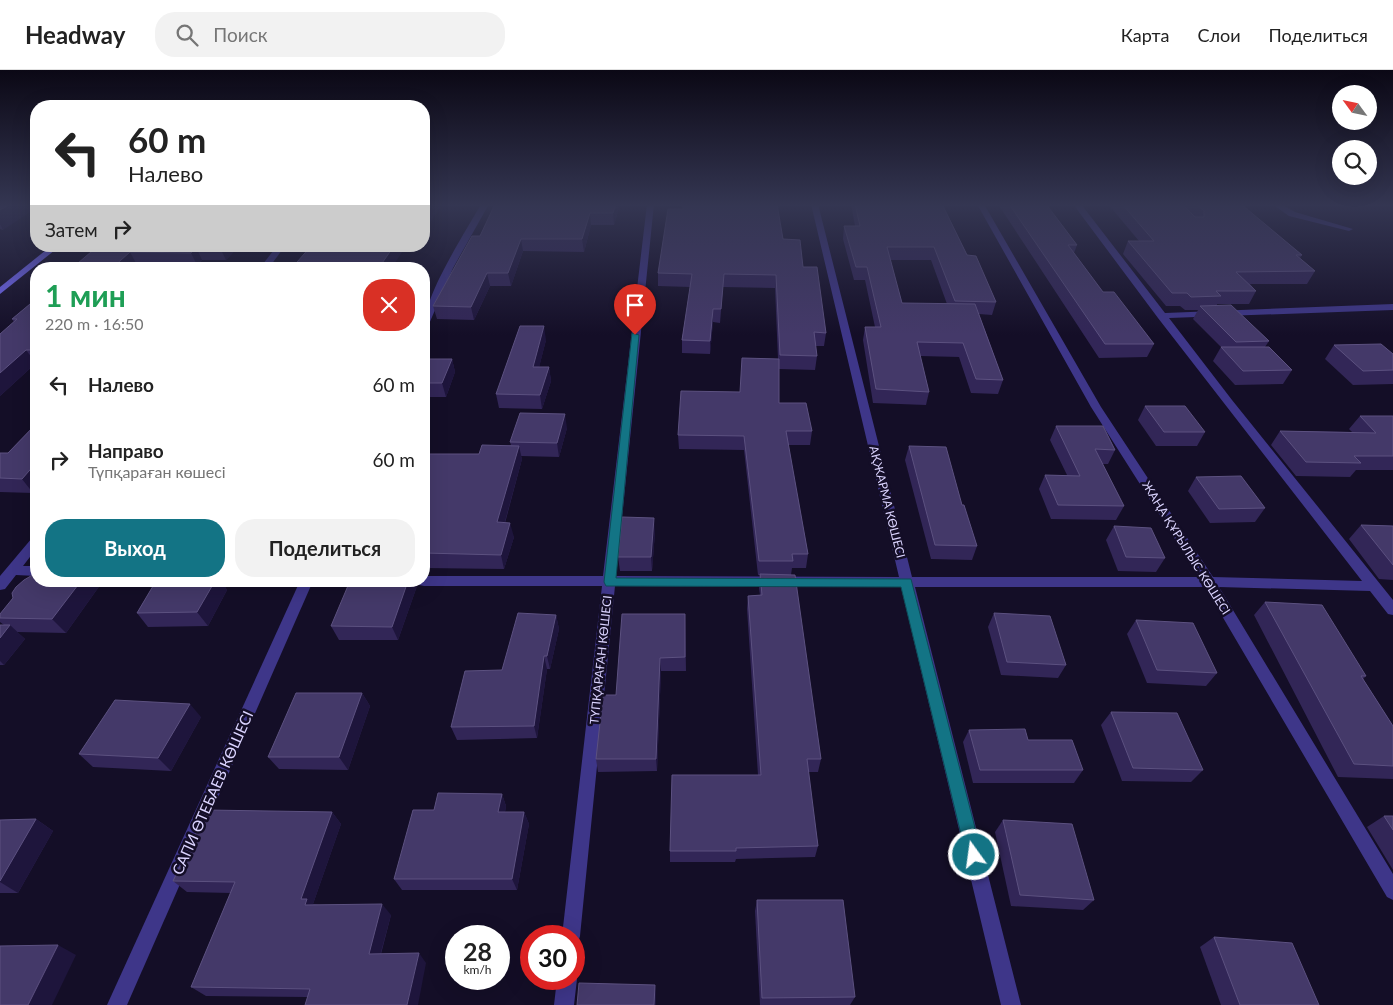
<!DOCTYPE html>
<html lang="ru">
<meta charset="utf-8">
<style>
:root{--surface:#fff;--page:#f2f2f2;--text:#222;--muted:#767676;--line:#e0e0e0;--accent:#137485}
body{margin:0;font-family:Lato,sans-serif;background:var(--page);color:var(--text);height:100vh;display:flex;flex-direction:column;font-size:19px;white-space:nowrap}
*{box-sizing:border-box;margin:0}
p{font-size:16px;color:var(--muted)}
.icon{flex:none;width:28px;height:28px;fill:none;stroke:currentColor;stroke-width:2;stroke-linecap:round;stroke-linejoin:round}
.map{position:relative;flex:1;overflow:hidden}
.side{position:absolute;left:30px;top:192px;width:400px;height:325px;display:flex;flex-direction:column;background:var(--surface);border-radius:20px;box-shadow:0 5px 20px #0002}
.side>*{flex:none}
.top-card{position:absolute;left:30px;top:30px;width:400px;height:152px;border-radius:20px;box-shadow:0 5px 20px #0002;background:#fff;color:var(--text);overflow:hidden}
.needle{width:32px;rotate:303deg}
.controls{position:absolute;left:1332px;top:15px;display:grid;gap:10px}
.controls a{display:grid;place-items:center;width:45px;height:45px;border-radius:50%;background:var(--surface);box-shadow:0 5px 20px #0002;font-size:25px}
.speed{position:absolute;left:445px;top:855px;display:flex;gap:10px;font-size:25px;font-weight:700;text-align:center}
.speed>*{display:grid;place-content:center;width:65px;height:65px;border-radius:50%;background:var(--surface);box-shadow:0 5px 20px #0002;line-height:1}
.speed small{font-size:12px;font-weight:400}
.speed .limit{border:8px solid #d22;background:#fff;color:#111}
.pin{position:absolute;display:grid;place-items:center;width:42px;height:42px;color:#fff;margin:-51px -21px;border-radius:50% 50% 50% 0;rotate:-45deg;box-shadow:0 0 5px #0007}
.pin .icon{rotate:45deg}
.me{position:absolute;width:55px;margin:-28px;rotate:346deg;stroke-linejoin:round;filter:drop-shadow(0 0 4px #0008)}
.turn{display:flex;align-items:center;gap:18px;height:105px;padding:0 15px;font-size:22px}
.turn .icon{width:65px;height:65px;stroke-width:2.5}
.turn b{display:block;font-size:35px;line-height:42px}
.then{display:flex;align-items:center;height:48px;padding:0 15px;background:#0003;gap:10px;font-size:19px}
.round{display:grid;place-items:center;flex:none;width:52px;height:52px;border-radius:20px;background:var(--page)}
.summary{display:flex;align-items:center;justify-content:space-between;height:85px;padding:0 15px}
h1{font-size:30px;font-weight:700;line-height:38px;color:#1e9e55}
.cta{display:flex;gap:10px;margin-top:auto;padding:10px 15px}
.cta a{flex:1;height:58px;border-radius:20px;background:var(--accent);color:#fff;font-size:20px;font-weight:700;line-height:58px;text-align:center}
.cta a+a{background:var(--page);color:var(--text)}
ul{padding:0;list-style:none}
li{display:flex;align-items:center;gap:15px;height:75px;padding:0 15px}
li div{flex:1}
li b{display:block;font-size:19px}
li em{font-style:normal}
header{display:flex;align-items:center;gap:30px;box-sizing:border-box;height:70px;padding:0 25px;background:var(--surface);border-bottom:1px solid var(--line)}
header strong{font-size:24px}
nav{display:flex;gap:28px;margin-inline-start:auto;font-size:18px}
.search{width:350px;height:45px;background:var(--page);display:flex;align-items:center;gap:12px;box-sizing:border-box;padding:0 18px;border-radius:20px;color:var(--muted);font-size:19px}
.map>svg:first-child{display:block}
</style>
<header>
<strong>Headway</strong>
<div class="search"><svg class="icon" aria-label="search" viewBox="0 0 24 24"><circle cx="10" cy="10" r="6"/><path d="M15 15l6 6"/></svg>Поиск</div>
<nav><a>Карта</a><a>Слои</a><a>Поделиться</a></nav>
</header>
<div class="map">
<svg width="1393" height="935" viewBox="0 0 1393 935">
<rect width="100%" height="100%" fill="#140e27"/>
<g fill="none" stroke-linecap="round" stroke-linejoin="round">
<g fill="#3e3689" fill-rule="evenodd">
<path d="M481,134H489L453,198L429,254L424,257C424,225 465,163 481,134Z"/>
<path d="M647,134H654L616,506L899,507L811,134H818L912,507H1199L1091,337L977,134H984L1101,337L1213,507L1362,511L1158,248L1073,134H1081L1165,243L1393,234V240L1169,248L1232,330L1393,530V545L1388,544L1370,521L1219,517L1393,804V830L1387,827L1205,517H915L1021,935H1001L901,517L615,516L580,866L578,873L574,874V866H562L602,516H424L419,515L418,511H424V506H603Z"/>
<path d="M1272,134H1281L1295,142L1353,159L1349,161L1289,146Z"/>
<path d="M277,176H285L268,199H259Z"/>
<path d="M36,467V479L23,496H36V506L16,505L5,519L0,520V506L32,468Z"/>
<path d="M300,511H313L127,935H107Z"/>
<path d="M574,902L577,909L574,935H554L557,909H574Z"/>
</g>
<path fill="#766bff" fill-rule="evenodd" d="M51,176H60L0,224V217Z"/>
</g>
<g fill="#322657" fill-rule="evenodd">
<path d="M0,134L3,160L0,159Z"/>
<path d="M620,134L614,155H591L584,182L523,181L511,216H490L474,250L437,249L433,236L480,166Z"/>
<path d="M851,134H943V135L967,185L996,232L992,245L979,244L1003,310L998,324L971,323L959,287L920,286L929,322L926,335L873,333L863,270L865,257H875L865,210H854L843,169L844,156H855ZM890,190H931L947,234L902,233Z"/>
<path d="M998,134H1046L1077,175L1074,183L1103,222L1154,274L1147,287L1099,288Z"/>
<path d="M1108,134H1241L1302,185L1300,188L1315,201L1307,214H1250L1256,221L1249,234H1217V235L1269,271L1265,277L1292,300L1283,314L1235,315L1213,291L1221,277L1193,249L1198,240H1185L1180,236H1166L1123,184L1128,171H1139Z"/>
<path d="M98,176H239L226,190H202L197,195H137Z"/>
<path d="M803,197L826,263L824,276H815L817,286L815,300L779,299V333L812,361L810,375H788L808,484L806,498H792L791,505L821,689L818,702H808L818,776L815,787L736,789L735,792H670V781L758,705L747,539L748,526L760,525L759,518L760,505H758L744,380L679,379L678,365L740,322L778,289L775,218L723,217L720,253L713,252L710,284L682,283V270L690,217L658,216V203Z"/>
<path d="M36,229V293L0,326L14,252L12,249Z"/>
<path d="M546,270L539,297H549L551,311L542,339L499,338L496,324Z"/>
<path d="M1334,275L1393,284V314L1353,315L1325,289Z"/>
<path d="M424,289H452L455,302L446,327H424Z"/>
<path d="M1145,336L1205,362L1197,376H1156L1138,350Z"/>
<path d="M1360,346H1393V400H1356L1350,407L1296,406L1271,375L1280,361L1352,362L1349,359Z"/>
<path d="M36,354V419L33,423L0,422V383H8Z"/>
<path d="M1056,356L1115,380L1108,394H1102L1124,436L1116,450L1051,449L1039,419L1045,405H1067L1050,370Z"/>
<path d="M567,358L559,387L521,386L522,389L505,453L514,467L504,499L424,498V384H479L511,375L510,372Z"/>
<path d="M909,376L962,435L977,476L972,490L931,489L905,390Z"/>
<path d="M1196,407L1265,438L1255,452L1210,453L1188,421Z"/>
<path d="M1361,455L1393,456V510L1379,509L1349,469Z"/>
<path d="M1114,456L1165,488L1156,502L1118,501L1106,470Z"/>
<path d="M655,462L652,501H620L618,487Z"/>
<path d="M36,511H103L66,563L17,562L25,569L4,595H0V555H4L0,552V544Z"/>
<path d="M156,511H221L227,520L208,556L148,557L137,543Z"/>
<path d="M417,516L398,570H339L331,556Z"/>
<path d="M1265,532L1366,606L1363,609L1393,656V709L1338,707L1254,545Z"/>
<path d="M994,543L1066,595L1058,608L1001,605L988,557Z"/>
<path d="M685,544L686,601H661L657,701L598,702L596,689L616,625Z"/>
<path d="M556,545L559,559L550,599H547L537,668L457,670L451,657L502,600Z"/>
<path d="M1136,550L1217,603L1206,616L1147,613L1127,564Z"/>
<path d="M362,623L370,636L348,700L279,699L268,687Z"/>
<path d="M1111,642L1203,700L1191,712L1122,711L1101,655Z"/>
<path d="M201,647L171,701L93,697L79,684Z"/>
<path d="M969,660L1028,670L1083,700L1074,713H973L963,672Z"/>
<path d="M502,724L506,736L505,742H524L529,754L517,820H402L394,809L434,740Z"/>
<path d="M332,742L341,754L313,834L391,845L381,884L426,893L307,927L206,926L191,917L231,823L187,822L173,811Z"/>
<path d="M1384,746H1393V800L1367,757Z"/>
<path d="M36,749L53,761L18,823H0V750Z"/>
<path d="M1003,750L1094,830L1083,840L1011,836L995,762Z"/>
<path d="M757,830L855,927L850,935H760L755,841Z"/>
<path d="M1214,867L1319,935H1221L1200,877Z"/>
</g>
<g fill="#1e153c">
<path d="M10,134H36V138L3,160L0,154V140Z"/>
<path d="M432,134H443L424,161V145Z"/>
<path d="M616,134H620L614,155L613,143Z"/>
<path d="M590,143L591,155L584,182L582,169Z"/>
<path d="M521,169L523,181L511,216L508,203Z"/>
<path d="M221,176H239L226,190L220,178Z"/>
<path d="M394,176H406L391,199H378Z"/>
<path d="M196,177L202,190L197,195L191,183Z"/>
<path d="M130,182L137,195L133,199H111Z"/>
<path d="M487,203L490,216L474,250L471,237Z"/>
<path d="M713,239V252L710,284V271Z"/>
<path d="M544,256L546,270L536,310L533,297Z"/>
<path d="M26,280L36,293L0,326V303Z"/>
<path d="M452,289L455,302L446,327L442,313Z"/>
<path d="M549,297L551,311L542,339L540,325Z"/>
<path d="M565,344L567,358L559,387L557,373Z"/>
<path d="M519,376L522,389L501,466L497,452Z"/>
<path d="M36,393V419L33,423L22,409Z"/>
<path d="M654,448L655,462L652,501L651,487Z"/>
<path d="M510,453L514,467L504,499L501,485Z"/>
<path d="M81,511H103L66,563L52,549Z"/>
<path d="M215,511H221L227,520L208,556L197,542Z"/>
<path d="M408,511H417V516L398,570L392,557Z"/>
<path d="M556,545L559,559L550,599L547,586Z"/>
<path d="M10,555L25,569L4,595L0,591V568Z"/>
<path d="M544,586L547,599L537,668L534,656Z"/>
<path d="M660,588L661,601L657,701L656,689Z"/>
<path d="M362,623L370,636L348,700L339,687Z"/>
<path d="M190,634L201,647L171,701L158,688Z"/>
<path d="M502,724L506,736L503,754L498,742Z"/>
<path d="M332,742L341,754L313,834L318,839L305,835L301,829Z"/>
<path d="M524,742L529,754L517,820L512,809Z"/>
<path d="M36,749L53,761L18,823L0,812V811Z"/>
<path d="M382,834L391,845L378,893L369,884Z"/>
<path d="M58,875L76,885L52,935H28Z"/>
<path d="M419,883L426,893L418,935H407Z"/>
<path d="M655,915L656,924V935H654Z"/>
</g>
<g fill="#443969" stroke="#5c5180">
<path d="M0,134H10L0,140Z"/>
<path d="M424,134H432L424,145Z"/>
<path d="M495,134H616L613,143H590L582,169H521L508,203H487L471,237L433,236L472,166H480Z"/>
<path d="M683,134H777L783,169L800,170L803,197H817L826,263L814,262L817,286L780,285L776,205L724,204L721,239H713L710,271L682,270L692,204L658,203L668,139H683Z"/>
<path d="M855,134H942L967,185L976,186L996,232L955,231L934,177H887L902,233L975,234L1003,310L976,309L963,273L917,272L929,322L876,319L865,257H881L867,197H856L844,156H860Z"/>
<path d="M1009,134H1046L1077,175H1068L1103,222H1114L1154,274H1105Z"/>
<path d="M1122,134H1182L1195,147H1204V141L1196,134H1241L1302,185H1296L1315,201L1236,202L1256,221H1216L1221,226L1191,227L1187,223H1172L1128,171H1154Z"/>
<path d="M98,176H221L220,178L196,177L191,183L130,182L111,199H71Z"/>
<path d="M311,176H394L378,199H291Z"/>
<path d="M36,229V280H26L0,303V264L17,249H12Z"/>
<path d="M1231,235L1269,271L1236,272L1200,236Z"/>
<path d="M520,256H544L533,297H549L540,325L496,324Z"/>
<path d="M1381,274L1393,284V300L1363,301L1334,275Z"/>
<path d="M1221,277H1269L1292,300L1243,301Z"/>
<path d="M742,288L779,289V333H806L812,361H786L808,484H792L793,491H759L744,366L678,365L681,321L740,322Z"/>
<path d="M424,289H452L442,313H424Z"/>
<path d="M1145,336H1185L1205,362H1164Z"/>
<path d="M520,343L565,344L557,373L510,372Z"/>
<path d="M1360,346H1393V386H1354L1361,393L1306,392L1280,361L1376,363Z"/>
<path d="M36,354V393L22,409L0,408V383H8Z"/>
<path d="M1056,356H1103L1115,380L1095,379L1124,436L1058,435L1045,405L1080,406Z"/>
<path d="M482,375L519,376L497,452L510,453L501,485L424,483V384H479Z"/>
<path d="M909,376L946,377L962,435H964L977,476L935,475Z"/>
<path d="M1241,406L1265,438L1219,439L1196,407Z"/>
<path d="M622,447L654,448L651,487H618Z"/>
<path d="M1361,455L1393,456V495Z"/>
<path d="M1114,456L1151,458L1165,488L1126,487Z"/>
<path d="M36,503V511H81L52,549L0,548V544L13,528L12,523L16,517L24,510Z"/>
<path d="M760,504L795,505L821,689H807L818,776L736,778V781H670L672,705H761L748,526L762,525Z"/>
<path d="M156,511H215L197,542L137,543Z"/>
<path d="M350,511H408L392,557L331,556Z"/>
<path d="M1265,532L1322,535L1366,606H1361L1393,656V696L1354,694Z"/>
<path d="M518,543L556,545L547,586H544L534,656L451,657L465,601L502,600Z"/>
<path d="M994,543L1050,546L1066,595L1007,592Z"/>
<path d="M622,544H685V587L660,588L656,689H596L603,625H616Z"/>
<path d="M1136,550L1193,553L1217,603L1157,600Z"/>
<path d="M0,555H10L0,568Z"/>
<path d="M296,623H362L339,687H268Z"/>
<path d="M115,630L190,634L158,688L79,684Z"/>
<path d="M1111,642L1177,643L1203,700L1133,698Z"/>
<path d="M1025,659L1028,670H1072L1083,700H980L969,660Z"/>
<path d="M438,723L502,724L498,742H524L512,809H394L413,740H434Z"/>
<path d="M207,740L332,742L301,829H307L305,835L382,834L369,884L419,883L407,935H305L310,919L191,917L235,812L173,811Z"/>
<path d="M1384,746H1393V760Z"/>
<path d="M36,749L0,811V750Z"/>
<path d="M1003,750L1072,754L1094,830L1020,825Z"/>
<path d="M757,830H843L855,927L762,928Z"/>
<path d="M1214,867L1292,873L1319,935H1240Z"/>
<path d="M58,875L28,935H0V876Z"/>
<path d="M579,913L655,915L654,935H577Z"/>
</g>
<linearGradient id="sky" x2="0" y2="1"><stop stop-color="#0b0815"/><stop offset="0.51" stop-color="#343652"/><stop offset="1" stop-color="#343652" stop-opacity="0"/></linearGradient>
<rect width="1393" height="265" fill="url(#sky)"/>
<path fill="#137485" stroke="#0c4b56" d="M632,263L639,265L616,508L911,509L982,785L979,791L974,793L968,791L966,785L901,517L606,516L604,512Z"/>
<g text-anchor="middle" stroke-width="5" stroke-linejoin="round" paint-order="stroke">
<g font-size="12" fill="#dbd4ff" stroke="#140e27">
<text transform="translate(887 432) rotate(76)" y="4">АҚЖАРМА КӨШЕСІ</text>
<text transform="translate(1186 478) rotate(58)" y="4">ЖАҢА ҚҰРЫЛЫС КӨШЕСІ</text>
<text transform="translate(601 590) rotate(-84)" y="4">ТҮПҚАРАҒАН КӨШЕСІ</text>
</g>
<g font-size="15" fill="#dbd4ff" stroke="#140e27">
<text transform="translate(213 723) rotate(-66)" y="5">САПИ ӨТЕБАЕВ КӨШЕСІ</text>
</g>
</g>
</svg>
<div class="controls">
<a><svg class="needle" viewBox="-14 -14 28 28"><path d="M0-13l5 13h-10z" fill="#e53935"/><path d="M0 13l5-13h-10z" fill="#767676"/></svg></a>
<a><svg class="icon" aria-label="search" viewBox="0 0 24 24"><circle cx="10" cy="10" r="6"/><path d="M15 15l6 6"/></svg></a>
</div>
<div class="speed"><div>28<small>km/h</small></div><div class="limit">30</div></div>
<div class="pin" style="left:635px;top:265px;background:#d93025"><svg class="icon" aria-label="arrive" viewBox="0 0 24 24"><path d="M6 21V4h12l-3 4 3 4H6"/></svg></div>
<svg class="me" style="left:974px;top:785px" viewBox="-20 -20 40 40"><circle r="17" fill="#137485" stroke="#fff" stroke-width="3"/><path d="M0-11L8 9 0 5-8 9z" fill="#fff"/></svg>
<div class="top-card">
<div class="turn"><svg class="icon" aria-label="left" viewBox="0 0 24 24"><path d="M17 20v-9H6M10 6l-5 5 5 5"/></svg><div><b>60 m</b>Налево</div></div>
<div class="then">Затем<svg class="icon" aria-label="right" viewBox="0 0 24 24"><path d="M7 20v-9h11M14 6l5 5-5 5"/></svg></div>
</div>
<section class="side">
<div class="summary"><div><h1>1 мин</h1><p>220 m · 16:50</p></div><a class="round" style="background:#d93025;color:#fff"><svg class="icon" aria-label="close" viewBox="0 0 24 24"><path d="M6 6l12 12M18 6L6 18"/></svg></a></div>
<ul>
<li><svg class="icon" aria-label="left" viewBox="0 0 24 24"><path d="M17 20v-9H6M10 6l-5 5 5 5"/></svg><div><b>Налево</b></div><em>60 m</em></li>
<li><svg class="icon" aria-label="right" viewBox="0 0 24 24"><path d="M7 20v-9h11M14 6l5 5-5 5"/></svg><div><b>Направо</b><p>Түпқараған көшесі</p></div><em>60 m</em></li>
</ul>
<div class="cta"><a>Выход</a><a>Поделиться</a></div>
</section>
</div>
